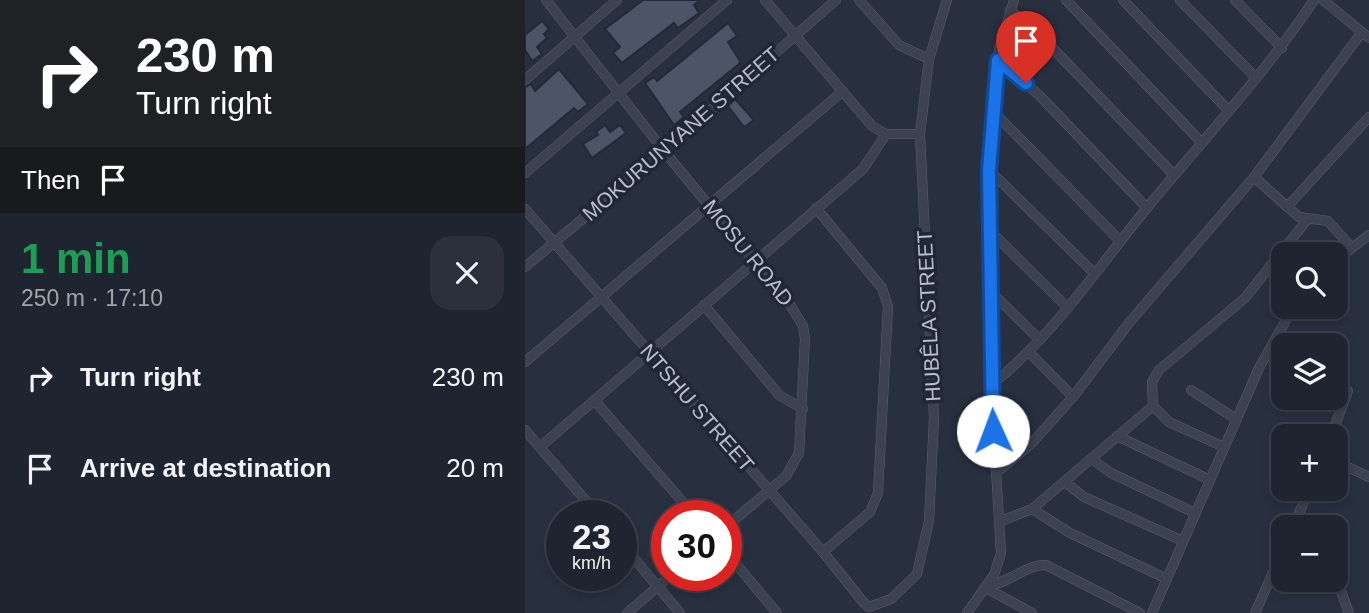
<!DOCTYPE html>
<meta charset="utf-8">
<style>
:root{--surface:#1e2430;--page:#2b303c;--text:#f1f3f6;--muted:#a1a4ab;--line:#3c414c}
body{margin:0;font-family:Arial,sans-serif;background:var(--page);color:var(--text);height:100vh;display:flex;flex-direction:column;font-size:26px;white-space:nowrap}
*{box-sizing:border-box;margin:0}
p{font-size:23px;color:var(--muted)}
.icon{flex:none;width:38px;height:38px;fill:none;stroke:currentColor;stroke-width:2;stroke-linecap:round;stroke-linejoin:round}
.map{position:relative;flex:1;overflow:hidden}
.details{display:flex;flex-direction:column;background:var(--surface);width:525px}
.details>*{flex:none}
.banner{background:#202124;color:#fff;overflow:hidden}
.tools{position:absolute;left:746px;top:242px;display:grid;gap:14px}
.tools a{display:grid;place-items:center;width:77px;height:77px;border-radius:14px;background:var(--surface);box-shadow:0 4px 10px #0003,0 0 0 2px var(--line);font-size:35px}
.speed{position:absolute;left:21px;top:500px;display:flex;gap:14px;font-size:35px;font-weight:700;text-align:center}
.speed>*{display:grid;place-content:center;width:91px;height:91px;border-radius:50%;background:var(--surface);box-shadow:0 4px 10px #0003,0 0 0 2px var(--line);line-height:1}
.speed small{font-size:18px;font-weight:400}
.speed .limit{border:10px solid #d22;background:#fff;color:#111}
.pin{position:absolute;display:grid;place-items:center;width:60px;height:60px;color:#fff;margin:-72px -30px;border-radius:50% 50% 50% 0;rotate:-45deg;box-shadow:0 0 7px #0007}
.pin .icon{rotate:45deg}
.me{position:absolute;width:77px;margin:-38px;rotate:358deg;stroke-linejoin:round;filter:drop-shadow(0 0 5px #0008)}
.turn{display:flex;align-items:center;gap:24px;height:147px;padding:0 21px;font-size:32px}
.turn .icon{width:91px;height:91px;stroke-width:2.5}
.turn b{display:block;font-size:49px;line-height:60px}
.then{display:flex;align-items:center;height:66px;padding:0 21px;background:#0003;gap:14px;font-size:26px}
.round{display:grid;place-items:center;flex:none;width:74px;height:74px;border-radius:21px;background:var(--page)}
.summary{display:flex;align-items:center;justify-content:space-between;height:119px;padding:0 21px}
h1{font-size:42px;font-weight:700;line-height:52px;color:#1e9e55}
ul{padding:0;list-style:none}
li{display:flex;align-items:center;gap:21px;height:91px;padding:0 21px}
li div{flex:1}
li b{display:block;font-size:26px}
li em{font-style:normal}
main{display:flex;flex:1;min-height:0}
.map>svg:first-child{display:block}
</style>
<main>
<section class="details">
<div class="banner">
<div class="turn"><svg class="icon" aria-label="right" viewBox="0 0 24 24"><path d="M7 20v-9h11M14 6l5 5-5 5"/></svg><div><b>230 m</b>Turn right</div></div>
<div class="then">Then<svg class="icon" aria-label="arrive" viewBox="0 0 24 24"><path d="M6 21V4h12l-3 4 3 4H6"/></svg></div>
</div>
<div class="summary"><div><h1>1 min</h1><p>250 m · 17:10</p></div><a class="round"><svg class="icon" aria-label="close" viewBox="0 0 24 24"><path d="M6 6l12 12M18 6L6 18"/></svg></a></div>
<ul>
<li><svg class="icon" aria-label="right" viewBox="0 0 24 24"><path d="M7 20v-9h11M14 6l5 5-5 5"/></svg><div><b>Turn right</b></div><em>230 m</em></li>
<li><svg class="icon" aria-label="arrive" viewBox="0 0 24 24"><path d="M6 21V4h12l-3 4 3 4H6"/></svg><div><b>Arrive at destination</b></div><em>20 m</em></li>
</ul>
</section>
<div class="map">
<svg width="844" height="613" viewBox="0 0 844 613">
<rect width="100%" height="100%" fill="#283040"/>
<g fill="#4c5466" stroke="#222937" stroke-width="2">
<path d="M118,0H175L169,5L174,13L153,28L149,23L97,63L88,53L95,47L80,29Z"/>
<path d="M17,21L24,29L19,34L22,38L12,47L17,54L7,61L0,50V35Z"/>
<path d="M203,23L212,36L203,42L215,61L214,64L155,112L159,117L149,125L120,83L129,77L132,81Z"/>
<path d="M34,69L63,104L53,112L49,108L0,149V87L6,84L10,91Z"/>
<path d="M210,99L229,120L219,127L203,106Z"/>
<path d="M80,125L85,132L95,125L101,133L67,158L58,144L73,135L71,132Z"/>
</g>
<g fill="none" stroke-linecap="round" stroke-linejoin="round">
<g stroke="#59606d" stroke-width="6">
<path id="service" d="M810,366L823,390"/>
</g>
<g stroke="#59606d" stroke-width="10">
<g id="minor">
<path d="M21,0L139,151L264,303L278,326L280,339L274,453L261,476L201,527"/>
<path d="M240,0L347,126L361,134H395"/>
<path d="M334,0L374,45L404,59"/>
<path d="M541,0L676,142"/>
<path d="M598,0L703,110"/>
<path d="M655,0L731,78"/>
<path d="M710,0L757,48"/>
<path d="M798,0L844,38"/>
<path d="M485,10L516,36L649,175"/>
<path d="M473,60L515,96L622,208"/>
<path d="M0,80L92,0"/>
<path d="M469,112L595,241"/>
<path d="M464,170L569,273"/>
<path d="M0,173L202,0"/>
<path d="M729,177L774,217L803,221L826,247"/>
<path d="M762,207L844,117"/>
<path d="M291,208L357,288L363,306L353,493L345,512L298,552"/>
<path d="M0,209L298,552L339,603L344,607L366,599L392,574L404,521L409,418L395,134L404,59L422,0"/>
<path d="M465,231L543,308"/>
<path d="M810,261L844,235"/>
<path d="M0,267L139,151L311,0"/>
<path d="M464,290L515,340"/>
<path d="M179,305L254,395L278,409"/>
<path d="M504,352L548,397"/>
<path d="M0,362L318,91"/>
<path d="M466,385C528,336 572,269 621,209C678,140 740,74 789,0"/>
<path d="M666,390L711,419"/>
<path d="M69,400L170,516"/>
<path d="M628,406L644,422L699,447"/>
<path d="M0,430L74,516"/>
<path d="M592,436L683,479"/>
<path d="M806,436L823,391"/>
<path d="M15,447L338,169L361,134"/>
<path d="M568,460L586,473L670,513"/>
<path d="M810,461L844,477"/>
<path d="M471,473L506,444L548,397L604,323L729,177L837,32"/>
<path d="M541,483L559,497L658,541"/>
<path d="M507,509L628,406L627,382L634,370L720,298L782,220"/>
<path d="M476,521L507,509L545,533L642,579"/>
<path d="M768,527L785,488"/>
<path d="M96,543L155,613"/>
<path d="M201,552L252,613"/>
<path d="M810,575L824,613"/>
<path d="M463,585C484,584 501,564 521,565L615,613"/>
<path d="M461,588L507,613"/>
<path d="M102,613L145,576"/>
<path d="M442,613L469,575L476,553L466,385L464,170L474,49L489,0"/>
<path d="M627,613L734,368L769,306"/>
<path d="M730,613L758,550"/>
</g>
</g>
<use href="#service" stroke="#3c4250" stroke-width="4.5"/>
<use href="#minor" stroke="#3c4250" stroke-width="9"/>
</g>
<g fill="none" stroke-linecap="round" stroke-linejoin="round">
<g stroke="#114b97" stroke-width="18">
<path id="route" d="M468,431L464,170L473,60L501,83"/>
</g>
<use href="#route" stroke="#1a73e8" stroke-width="12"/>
</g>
<g text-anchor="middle" stroke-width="7" stroke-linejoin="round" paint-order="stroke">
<g font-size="21" fill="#b8beca" stroke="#202735">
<text transform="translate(156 134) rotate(-41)" y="7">MOKURUNYANE STREET</text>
<text transform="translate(223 253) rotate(51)" y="7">MOSU ROAD</text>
<text transform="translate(404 316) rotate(-93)" y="7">HUBÊLA STREET</text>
<text transform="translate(172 408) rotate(49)" y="7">NTSHU STREET</text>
</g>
</g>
</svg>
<div class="tools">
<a><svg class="icon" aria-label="search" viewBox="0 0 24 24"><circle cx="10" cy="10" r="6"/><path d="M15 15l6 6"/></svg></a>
<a><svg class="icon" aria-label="layers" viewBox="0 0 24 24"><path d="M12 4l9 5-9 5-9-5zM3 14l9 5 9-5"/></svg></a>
<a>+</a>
<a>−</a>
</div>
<div class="speed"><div>23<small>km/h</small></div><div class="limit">30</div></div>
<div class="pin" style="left:501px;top:83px;background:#d93025"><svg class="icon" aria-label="arrive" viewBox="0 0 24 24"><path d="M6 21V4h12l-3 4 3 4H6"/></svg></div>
<svg class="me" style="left:468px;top:431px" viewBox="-20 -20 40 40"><circle r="19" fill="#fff"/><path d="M0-13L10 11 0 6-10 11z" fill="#1a73e8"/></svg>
</div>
</main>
